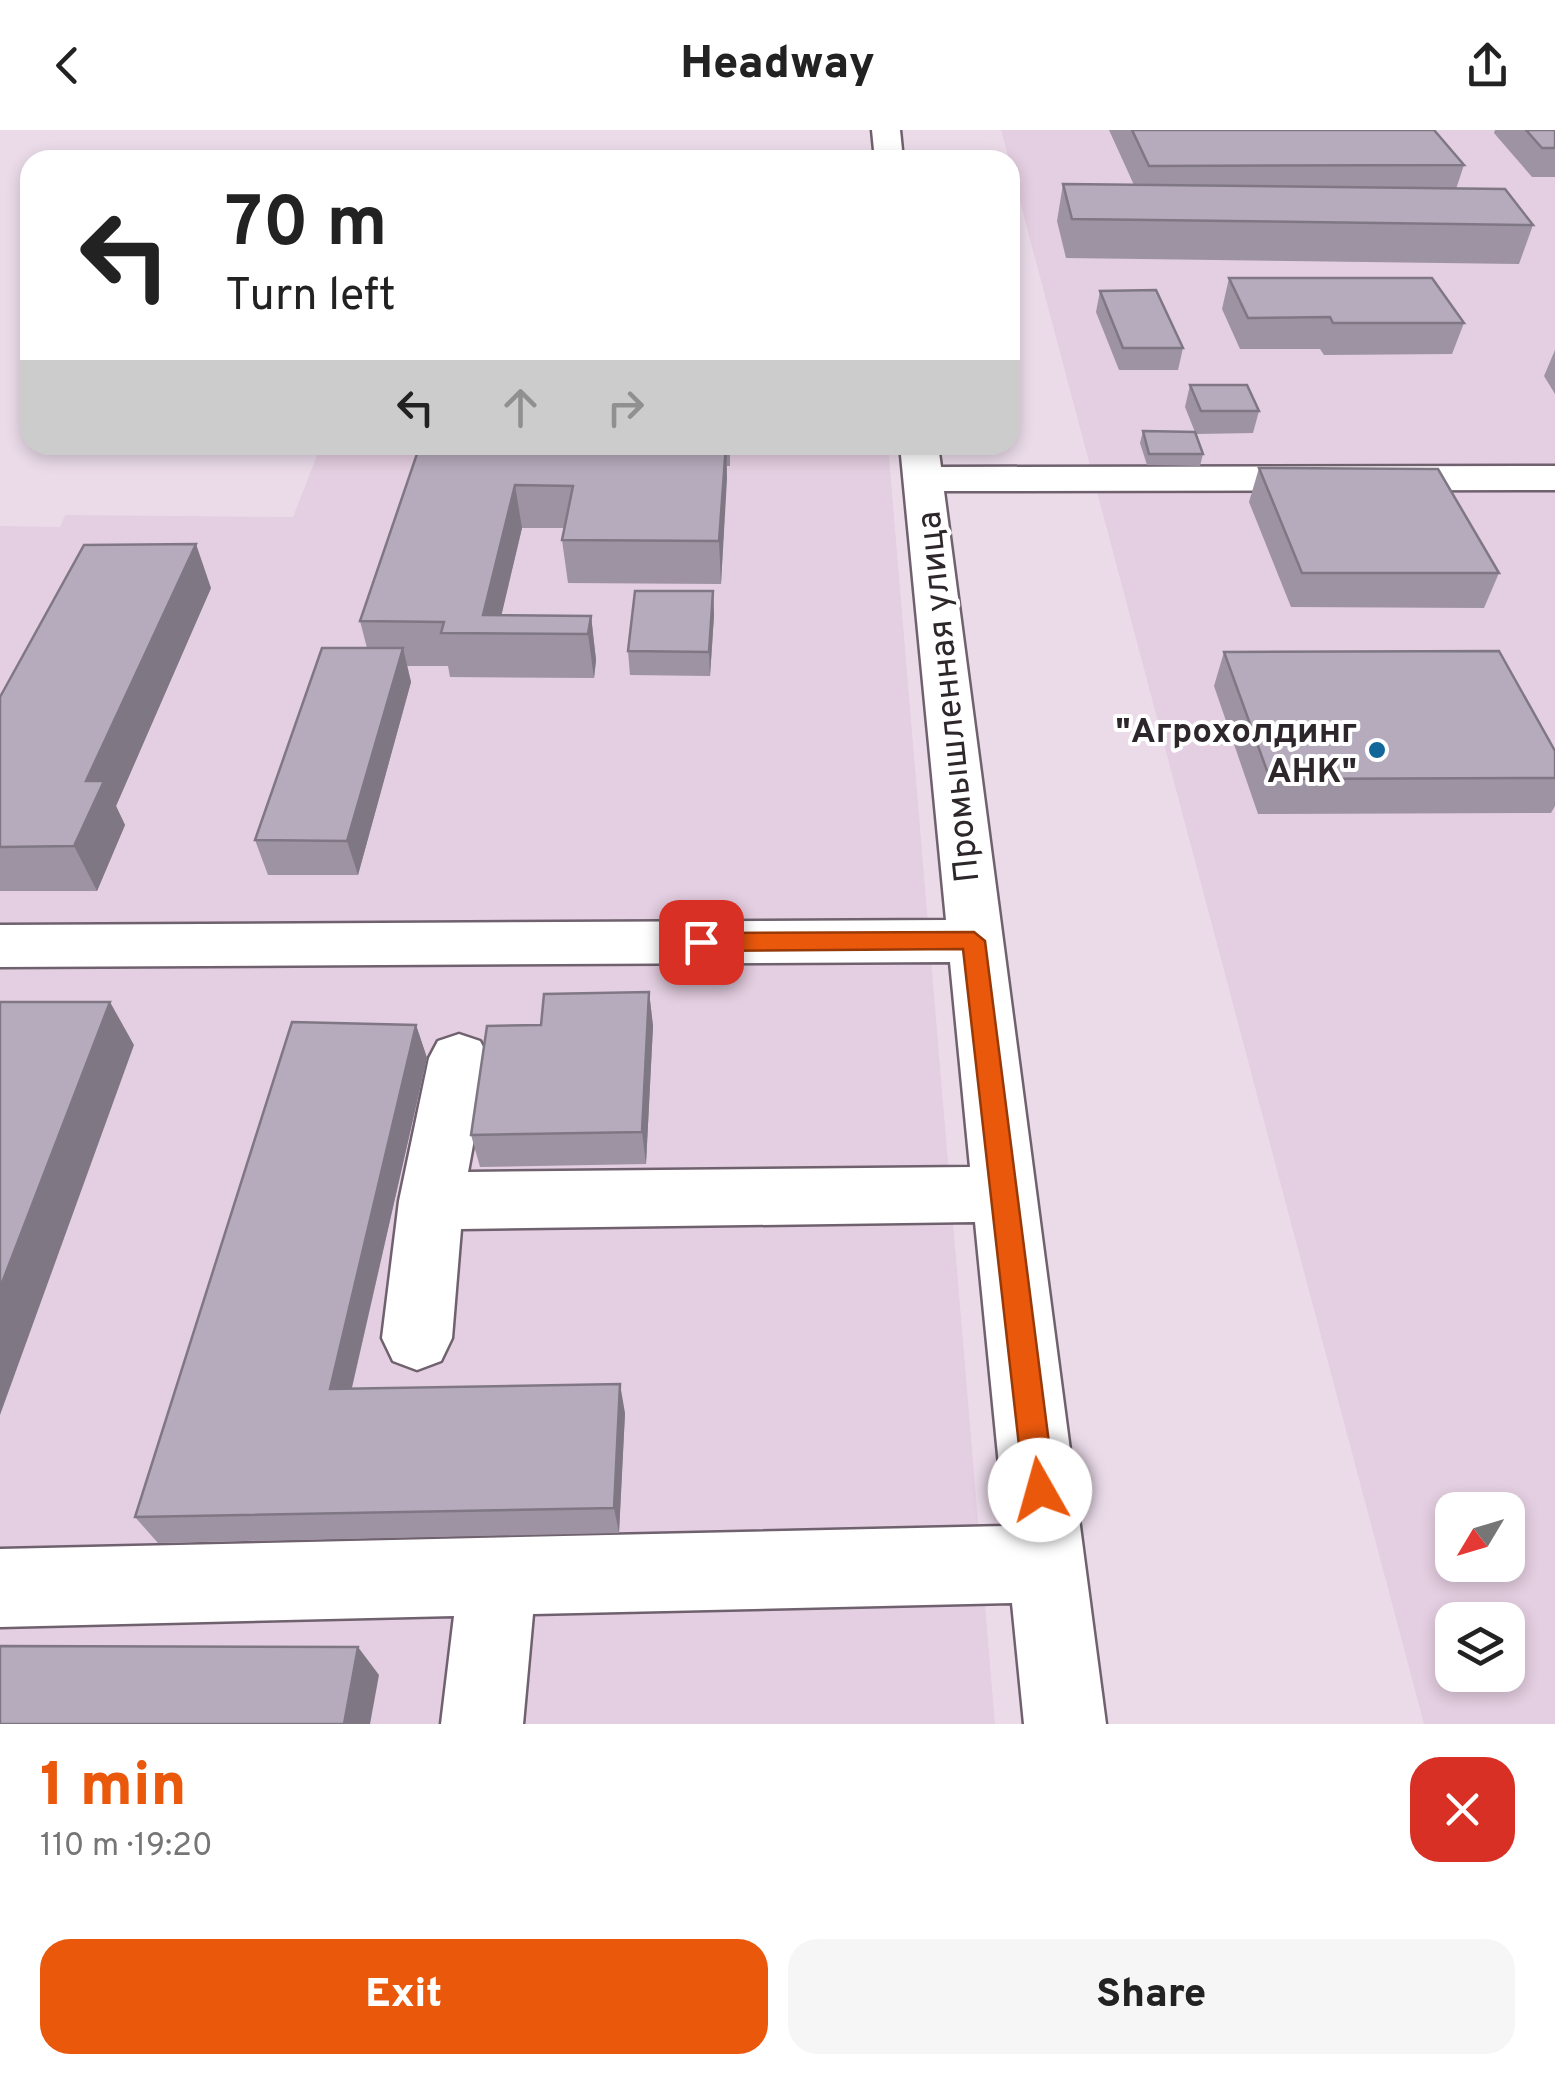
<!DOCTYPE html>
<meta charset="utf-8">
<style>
:root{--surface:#fff;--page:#f6f6f6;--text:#222;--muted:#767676;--accent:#ea580c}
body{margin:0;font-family:Overpass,sans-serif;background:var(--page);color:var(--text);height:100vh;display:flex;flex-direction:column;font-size:38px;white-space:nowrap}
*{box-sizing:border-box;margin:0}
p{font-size:32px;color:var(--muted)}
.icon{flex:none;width:55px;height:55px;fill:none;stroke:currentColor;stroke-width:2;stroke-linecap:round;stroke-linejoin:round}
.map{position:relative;height:1594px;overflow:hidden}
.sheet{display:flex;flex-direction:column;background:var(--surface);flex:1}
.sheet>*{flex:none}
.guide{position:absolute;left:20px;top:20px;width:1000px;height:305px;border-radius:30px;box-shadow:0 5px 15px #0003;background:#fff;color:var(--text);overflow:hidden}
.needle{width:65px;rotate:232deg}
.tools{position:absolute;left:1435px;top:1362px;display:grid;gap:20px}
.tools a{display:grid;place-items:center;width:90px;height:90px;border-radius:20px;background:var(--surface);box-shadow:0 5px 15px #0003;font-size:50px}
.pin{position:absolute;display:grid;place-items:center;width:85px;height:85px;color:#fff;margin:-42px;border-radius:20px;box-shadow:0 5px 15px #0006}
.me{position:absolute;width:110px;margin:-55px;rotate:353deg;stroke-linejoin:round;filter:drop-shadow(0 0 8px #0008)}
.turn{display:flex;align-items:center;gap:35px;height:210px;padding:0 40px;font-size:45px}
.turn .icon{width:130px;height:130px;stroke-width:2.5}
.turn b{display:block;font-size:70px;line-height:85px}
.lanes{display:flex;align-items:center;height:95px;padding:0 40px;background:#0003;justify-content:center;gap:50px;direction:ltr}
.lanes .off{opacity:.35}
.round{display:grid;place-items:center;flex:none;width:105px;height:105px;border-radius:30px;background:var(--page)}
.summary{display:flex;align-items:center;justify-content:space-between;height:170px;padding:0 40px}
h1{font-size:60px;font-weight:800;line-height:75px;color:var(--accent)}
.action{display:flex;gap:20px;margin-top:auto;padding:20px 40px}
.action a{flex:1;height:115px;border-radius:30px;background:var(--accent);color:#fff;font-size:40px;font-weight:800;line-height:115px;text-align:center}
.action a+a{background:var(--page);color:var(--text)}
header{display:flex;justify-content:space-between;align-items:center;height:130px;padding:0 40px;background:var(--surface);font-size:45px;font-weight:800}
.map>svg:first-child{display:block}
</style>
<header><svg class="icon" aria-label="back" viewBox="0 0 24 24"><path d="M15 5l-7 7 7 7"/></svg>Headway<svg class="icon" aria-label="share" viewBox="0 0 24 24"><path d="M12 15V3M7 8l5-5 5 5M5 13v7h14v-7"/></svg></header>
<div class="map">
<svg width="1555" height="1594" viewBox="0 0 1555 1594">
<rect width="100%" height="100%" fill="#ebdbe9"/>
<g fill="#e4cee1" fill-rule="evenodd">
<path d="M1001,0H1555V1594H1424ZM1452,1380H1508V1435H1452ZM1452,1490H1508V1545H1452Z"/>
<path d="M321,315H888L995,1594H0V396L60,397L65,385L293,387Z"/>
</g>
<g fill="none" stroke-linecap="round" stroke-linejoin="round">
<g stroke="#6f616d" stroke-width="5">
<g id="minor">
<path d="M872,0H900L903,30H875Z"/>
<path d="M900,315H938L941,337L1555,336V360L944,361L1106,1594H1024L1012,1473L533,1484L523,1594H441L454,1486L0,1497V1419L1005,1396L975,1092L461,1099L452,1208L441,1231L417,1240L393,1231L382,1208L399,1071L429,928L438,911L459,904L480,911L489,928L468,1042L970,1037L950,832L0,837V795L946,790Z"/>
</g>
</g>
<use href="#minor" fill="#fff" fill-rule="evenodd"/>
</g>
<g fill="#9d93a2">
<path d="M1109,0H1434L1464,35L1456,59L1533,95L1519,134L1066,128L1057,91L1063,54L1134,55Z"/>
<path d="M1495,0H1555V47H1532L1494,3Z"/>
<path d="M1229,148L1464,193L1452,224L1324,225L1320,219H1240L1222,179Z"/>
<path d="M1100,161L1183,218L1178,240H1119L1096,182Z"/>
<path d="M1555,220V264L1544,246Z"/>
<path d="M1190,255L1259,281L1253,303L1196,304L1203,324L1200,336L1147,335L1140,313L1143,301L1195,302L1185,277Z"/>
<path d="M122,315H198L195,320L123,318Z"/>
<path d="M420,315H730V336H727L721,454L568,453L562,410L564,398H522L501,485L591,486L596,530L594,548L450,547L448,536H407L411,552L358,745H268L255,710L367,518L360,491Z"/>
<path d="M1259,338L1499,443L1484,478L1291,477L1249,372Z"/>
<path d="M211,458L116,676L125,695L97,761H0V567Z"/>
<path d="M713,461L714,485L710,546L630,545L628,521Z"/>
<path d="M1224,522L1555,621V676L1551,683L1258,684L1214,556Z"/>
<path d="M649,862L653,896L646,1034L480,1037L471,1005L541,895Z"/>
<path d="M416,895L427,928L352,1258L625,1283L619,1403L158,1413L135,1387Z"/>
</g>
<g fill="#7f7884">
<path d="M726,315L727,349L721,454L719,411Z"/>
<path d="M515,355L522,398L497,504L483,485Z"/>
<path d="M196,414L211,458L116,676L125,695L97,761L74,716L86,651Z"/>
<path d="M713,461L714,485L710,546L709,522Z"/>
<path d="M591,486L596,530L594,548L588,504Z"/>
<path d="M403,518L411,552L358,745L347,711Z"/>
<path d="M649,862L653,896L646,1034L642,1002Z"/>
<path d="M110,872L134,915L0,1285V1158Z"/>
<path d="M416,895L427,928L345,1287L330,1259Z"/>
<path d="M620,1254L625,1283L619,1403L614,1378Z"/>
<path d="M358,1517L379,1545L370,1594H344Z"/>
</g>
<g fill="#b6abbc" stroke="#7f7884" stroke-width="2.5">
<path d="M1132,0H1434L1464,35L1149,36Z"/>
<path d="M1526,0H1555V18H1542Z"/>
<path d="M1063,54L1505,59L1533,95L1072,89Z"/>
<path d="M1229,148H1432L1464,193H1333L1330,187L1248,188Z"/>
<path d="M1156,160L1183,218H1123L1100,161Z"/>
<path d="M1190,255H1247L1259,281H1201Z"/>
<path d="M1143,301L1195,302L1203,324H1149Z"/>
<path d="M420,315H726L719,411L562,410L573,356L515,355L483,485L591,486L588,504L441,503L444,492L360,491Z"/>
<path d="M1259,338L1438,339L1499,443H1302Z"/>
<path d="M196,414L86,651H104L74,716L0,717V567L84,415Z"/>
<path d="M635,461H713L709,522L628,521Z"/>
<path d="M322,518H403L347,711L255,710Z"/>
<path d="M1499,521L1555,621V648L1270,649L1224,522Z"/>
<path d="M649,862L642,1002L471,1005L487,896L541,895L544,864Z"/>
<path d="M0,872H110L0,1158Z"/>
<path d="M292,892L416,895L330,1259L620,1254L614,1378L135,1387Z"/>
<path d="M0,1516L358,1517L344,1594H0Z"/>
</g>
<path fill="#ea580c" stroke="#983908" stroke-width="2.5" d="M974,802L985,811L1055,1360L1050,1371L1040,1375L1029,1371L1024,1360L963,819L701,821L690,812L701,803Z"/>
<circle fill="#116898" stroke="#fff" stroke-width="4" cx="1377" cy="620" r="10"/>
<g text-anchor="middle" stroke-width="8" stroke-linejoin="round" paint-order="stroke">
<g font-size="35" fill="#2d272c" stroke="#fff">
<text transform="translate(947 567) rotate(-96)" y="12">Промышленная улица</text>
</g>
<g font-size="35" font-weight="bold" fill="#2d272c" stroke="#fff" text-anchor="end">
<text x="1357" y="612">"Агрохолдинг<tspan x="1357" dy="40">АНК"</tspan></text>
</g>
</g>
</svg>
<div class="tools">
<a><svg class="needle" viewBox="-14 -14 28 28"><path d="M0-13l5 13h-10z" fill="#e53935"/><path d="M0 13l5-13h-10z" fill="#767676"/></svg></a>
<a><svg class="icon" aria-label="layers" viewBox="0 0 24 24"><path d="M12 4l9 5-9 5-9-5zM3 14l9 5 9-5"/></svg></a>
</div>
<div class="pin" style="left:701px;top:812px;background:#d93025"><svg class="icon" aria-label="arrive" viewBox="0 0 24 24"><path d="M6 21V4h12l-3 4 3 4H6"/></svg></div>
<svg class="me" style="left:1040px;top:1360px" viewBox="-20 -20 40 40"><circle r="19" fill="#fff"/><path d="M0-13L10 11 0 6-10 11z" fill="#ea580c"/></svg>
<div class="guide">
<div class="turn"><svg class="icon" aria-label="left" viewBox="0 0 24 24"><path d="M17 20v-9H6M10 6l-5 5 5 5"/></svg><div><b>70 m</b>Turn left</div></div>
<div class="lanes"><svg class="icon" aria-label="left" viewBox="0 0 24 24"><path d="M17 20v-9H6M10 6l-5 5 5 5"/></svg><svg class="icon off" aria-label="ahead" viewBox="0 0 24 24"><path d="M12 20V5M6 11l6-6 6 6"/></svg><svg class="icon off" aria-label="right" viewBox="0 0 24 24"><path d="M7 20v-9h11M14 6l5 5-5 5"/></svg></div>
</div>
</div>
<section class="sheet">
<div class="summary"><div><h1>1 min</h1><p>110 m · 19:20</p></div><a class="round" style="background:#d93025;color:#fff"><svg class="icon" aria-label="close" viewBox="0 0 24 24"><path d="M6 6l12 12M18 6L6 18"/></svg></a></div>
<div class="action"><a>Exit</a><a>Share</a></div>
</section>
